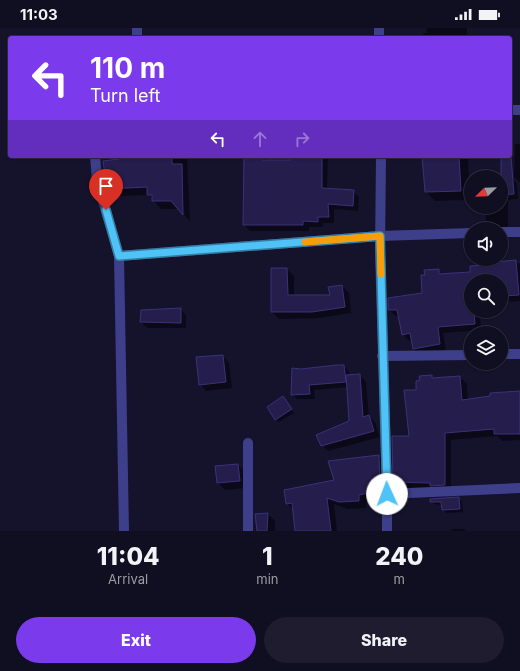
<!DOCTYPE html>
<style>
:root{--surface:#100e21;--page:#1e1c2e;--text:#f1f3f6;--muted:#9c9ca5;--line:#302e3f;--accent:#7c3aed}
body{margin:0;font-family:Inter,sans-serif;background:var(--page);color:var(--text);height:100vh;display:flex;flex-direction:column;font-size:15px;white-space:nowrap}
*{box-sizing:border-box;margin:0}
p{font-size:13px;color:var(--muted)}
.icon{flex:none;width:22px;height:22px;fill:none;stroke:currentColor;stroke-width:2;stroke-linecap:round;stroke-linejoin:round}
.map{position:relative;height:503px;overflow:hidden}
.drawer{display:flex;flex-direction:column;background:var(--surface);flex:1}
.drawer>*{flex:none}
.guide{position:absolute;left:8px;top:8px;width:504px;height:122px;border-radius:4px;box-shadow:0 1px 3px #0004,0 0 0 1px var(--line);background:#7c3aed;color:#fff;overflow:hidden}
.needle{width:26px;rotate:247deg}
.buttons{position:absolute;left:464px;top:142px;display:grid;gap:8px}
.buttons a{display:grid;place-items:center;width:44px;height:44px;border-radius:50%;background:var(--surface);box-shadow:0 1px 3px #0004,0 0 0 1px var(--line);font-size:20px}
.pin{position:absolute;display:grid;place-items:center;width:34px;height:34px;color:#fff;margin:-41px -17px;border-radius:50% 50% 50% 0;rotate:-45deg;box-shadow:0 0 4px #0007}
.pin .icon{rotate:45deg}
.me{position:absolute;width:44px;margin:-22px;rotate:358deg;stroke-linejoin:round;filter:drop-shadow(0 0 3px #0008)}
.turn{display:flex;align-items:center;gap:14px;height:84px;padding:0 16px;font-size:18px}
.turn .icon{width:52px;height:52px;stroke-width:2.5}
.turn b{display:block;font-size:28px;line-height:34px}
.lanes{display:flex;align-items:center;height:38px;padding:0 16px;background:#0003;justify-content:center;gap:20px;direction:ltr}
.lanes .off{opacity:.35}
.eta{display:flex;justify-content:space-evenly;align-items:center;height:68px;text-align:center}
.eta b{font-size:24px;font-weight:800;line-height:28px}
.cta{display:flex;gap:8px;margin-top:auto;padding:8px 16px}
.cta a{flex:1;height:46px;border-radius:24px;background:var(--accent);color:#fff;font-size:16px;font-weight:800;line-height:46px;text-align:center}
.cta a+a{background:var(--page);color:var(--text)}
.status{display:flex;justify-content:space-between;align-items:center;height:28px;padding:0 20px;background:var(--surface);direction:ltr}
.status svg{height:11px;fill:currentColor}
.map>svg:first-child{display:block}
</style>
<div class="status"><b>11:03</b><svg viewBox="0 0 49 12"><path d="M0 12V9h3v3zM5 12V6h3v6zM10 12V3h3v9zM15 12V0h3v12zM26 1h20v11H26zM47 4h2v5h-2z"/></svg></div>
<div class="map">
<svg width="520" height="503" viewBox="0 0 520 503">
<rect width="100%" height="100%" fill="#15122c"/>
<g fill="#0007">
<path d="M426,0H467V10H424L423,5H427Z"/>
<path d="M506,7L509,10H469L480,8Z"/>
<path d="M510,11L512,13V31L510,32Z"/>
<path d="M515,116H520V155L514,149Z"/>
<path d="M136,128H187L190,193L179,181H161L149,167L116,168L108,160Z"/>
<path d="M246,128H268V133H292V128H328L327,162L353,163L359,169L358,183L334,181V195H323V199H309V203H250L244,197Z"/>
<path d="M423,128H468L469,154H471V177L465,172L435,173L426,164Z"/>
<path d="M512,150L517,155L518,171L508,172V201H491L486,196V179H501V151Z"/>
<path d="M516,234L520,236V273L511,274L507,271H501V253H471V283H480L481,302L443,305L446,322L420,327L414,321L412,312L409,313L403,306L399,288H396L389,282L423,266L426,248L438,242L443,247L471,245Z"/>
<path d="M272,241H287L294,248V268H331L342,258L349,265L351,285L319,290L279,291L272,284Z"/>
<path d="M180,281L186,287V300H147L141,294L142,283Z"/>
<path d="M223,328L229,335L232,360L206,363L200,356Z"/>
<path d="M344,338L349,344L350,348L360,347L366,354L369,388L375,394L380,409L328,423L322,417L350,393L348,359L314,362L315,371H297L292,366L293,341Z"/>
<path d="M432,348L434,351L460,349L467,356L468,372L520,364V412L502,413L497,408L451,412V464L401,461L394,454L410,409L420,349Z"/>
<path d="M283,369L294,385L279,394L276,391Z"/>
<path d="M379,428L386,435L387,461H382L384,470L366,474V480L347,481L334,476L337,503H296L294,482L287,475L335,453Z"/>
<path d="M238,437L245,444L246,460L225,462L218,455Z"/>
<path d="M459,470L462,473L463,484L446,485L443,481L442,477L434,476L431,473Z"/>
<path d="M268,486L275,493V503H257Z"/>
<path d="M451,501H464L466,503H452Z"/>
</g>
<g fill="#251e4d" stroke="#3b3179">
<path d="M142,128V130H172V136H182L183,187L171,173H152V167H147V159L107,161L103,133Z"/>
<path d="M244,128H262V132H291V128H322V160L354,162L353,178L328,176L329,189H318V194L303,193V197H243Z"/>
<path d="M422,128H459L461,163L425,164Z"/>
<path d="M511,129L514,166L501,167V130Z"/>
<path d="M516,232L519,267L503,268L502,253H471V283H474L475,296L438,299L440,316L413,321L410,305L402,307L397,282H388V270L422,265L421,247H425L424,242L439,241V246L470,244V238L496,236V234Z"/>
<path d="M271,240H287L288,267H330L328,259L342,257L345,279L312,284H271Z"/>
<path d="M181,280V295L140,294L141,282Z"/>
<path d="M223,327L226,354L199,357L196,329Z"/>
<path d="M337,337H344L346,354L309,357L310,366L291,367L292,340L301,341Z"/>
<path d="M360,346L363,389L369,387L374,403L321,418L316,407L349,393L346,347Z"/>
<path d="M432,347V350L460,348L462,372L490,368V365L520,363V406H494V401L445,405V457L430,458V455L393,454L392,408H409L404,362H416V353L420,352L419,348Z"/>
<path d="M283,368L292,381L275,392L267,379Z"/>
<path d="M379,427L380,454H375L377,463L359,467V473L339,474L327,470L331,503H295L292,475L286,476L284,462L334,452L328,433Z"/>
<path d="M238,436L240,453L217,455L215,438Z"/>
<path d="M459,469L460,481L442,482L441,474H430V471Z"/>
<path d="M268,485L267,503H257L255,486Z"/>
</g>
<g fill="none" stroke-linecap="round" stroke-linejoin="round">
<g stroke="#3e3f8a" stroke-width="10">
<path d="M137,0V10"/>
<path d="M379,0V10"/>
<path d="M510,82H520"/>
<path d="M95,128L97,152L119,228L124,503"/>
<path d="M381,128L380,224L387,466V503"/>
<path d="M501,204H520"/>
<path d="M119,228L380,208L471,205"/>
<path d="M501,326H520"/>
<path d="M382,328L471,327"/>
<path d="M387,466L520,460"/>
<path d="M248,503V415"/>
</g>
</g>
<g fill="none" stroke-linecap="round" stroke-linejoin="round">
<g stroke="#337fa1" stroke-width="10">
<path id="route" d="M106,182L119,228L380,208L387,466"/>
</g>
<use href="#route" stroke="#4fc3f7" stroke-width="7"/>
<path stroke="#f59e0b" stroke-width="7" d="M305,214L380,208L381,246"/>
</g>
</svg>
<div class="buttons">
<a><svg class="needle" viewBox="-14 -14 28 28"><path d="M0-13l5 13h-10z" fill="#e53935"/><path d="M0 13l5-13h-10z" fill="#9c9ca5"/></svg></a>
<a><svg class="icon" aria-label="sound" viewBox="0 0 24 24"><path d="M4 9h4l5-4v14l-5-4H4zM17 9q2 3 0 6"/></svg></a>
<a><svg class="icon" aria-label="search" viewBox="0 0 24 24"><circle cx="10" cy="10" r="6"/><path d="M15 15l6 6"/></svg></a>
<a><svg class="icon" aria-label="layers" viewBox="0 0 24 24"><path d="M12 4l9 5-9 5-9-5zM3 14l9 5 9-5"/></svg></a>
</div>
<div class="pin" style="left:106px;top:182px;background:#d93025"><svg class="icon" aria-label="arrive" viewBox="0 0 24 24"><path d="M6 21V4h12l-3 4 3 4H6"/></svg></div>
<svg class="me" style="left:387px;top:466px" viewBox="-20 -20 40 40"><circle r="19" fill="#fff"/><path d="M0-13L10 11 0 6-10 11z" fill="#4fc3f7"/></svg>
<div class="guide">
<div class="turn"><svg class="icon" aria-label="left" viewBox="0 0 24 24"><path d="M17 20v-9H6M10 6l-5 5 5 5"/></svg><div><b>110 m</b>Turn left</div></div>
<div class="lanes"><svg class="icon" aria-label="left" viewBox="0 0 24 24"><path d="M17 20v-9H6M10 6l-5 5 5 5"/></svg><svg class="icon off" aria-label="ahead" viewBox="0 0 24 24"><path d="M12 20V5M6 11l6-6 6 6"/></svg><svg class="icon off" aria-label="right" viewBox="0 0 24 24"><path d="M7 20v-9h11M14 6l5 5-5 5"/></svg></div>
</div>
</div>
<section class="drawer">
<div class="eta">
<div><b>11:04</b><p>Arrival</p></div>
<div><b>1</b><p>min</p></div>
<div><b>240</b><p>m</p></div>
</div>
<div class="cta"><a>Exit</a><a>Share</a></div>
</section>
